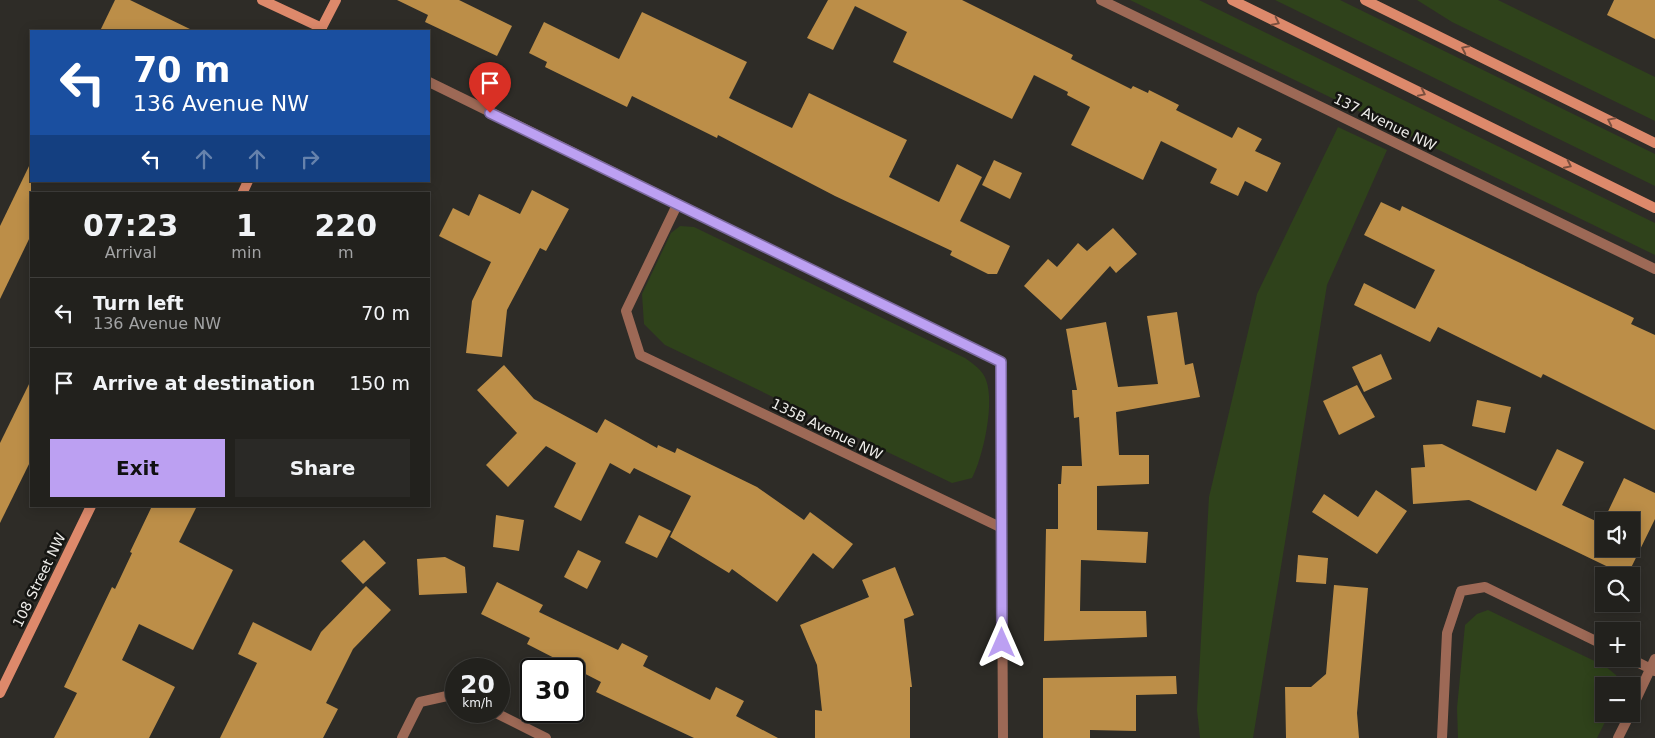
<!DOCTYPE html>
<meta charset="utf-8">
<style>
:root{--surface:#22211d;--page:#2a2926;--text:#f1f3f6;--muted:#a2a3a4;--line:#3f3e3b;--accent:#bca0f2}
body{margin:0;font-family:"DejaVu Sans",sans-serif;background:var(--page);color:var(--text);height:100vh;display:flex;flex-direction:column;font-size:19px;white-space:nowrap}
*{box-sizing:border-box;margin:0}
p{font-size:16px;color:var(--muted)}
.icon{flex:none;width:28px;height:28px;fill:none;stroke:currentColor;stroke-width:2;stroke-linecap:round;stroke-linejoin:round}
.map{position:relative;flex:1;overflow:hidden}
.sheet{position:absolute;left:30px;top:192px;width:400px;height:315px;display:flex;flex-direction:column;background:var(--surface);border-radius:0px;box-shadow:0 2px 12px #0003,0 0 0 1px var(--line)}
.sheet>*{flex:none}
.banner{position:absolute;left:30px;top:30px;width:400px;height:152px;border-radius:0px;box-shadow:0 2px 12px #0003,0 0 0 1px var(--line);background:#1a4fa0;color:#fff;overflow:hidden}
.fabs{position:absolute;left:1595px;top:512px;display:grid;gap:10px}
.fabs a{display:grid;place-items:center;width:45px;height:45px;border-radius:0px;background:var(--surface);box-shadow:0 2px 12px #0003,0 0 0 1px var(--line);font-size:25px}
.speed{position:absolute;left:445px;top:658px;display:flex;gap:10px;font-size:25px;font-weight:700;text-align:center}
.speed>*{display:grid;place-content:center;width:65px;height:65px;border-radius:50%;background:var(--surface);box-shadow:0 2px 12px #0003,0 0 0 1px var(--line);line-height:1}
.speed small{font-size:12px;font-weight:400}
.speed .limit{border:2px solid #111;border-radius:8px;background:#fff;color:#111}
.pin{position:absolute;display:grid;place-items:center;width:42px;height:42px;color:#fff;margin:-51px -21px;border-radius:50% 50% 50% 0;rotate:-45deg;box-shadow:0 0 5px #0007}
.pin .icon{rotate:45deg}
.me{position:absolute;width:55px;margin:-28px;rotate:0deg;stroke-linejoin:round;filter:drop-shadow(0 0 4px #0008)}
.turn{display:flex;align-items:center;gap:18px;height:105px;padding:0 20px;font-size:22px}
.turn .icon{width:65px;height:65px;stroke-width:2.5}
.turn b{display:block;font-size:35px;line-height:42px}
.lanes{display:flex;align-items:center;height:48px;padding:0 20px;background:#0003;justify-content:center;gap:25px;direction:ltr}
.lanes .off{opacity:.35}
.eta{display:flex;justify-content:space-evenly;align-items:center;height:85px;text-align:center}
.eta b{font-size:30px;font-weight:700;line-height:35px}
.button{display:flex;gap:10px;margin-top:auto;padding:10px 20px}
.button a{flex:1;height:58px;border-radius:0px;background:var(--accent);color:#111;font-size:20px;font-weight:700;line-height:58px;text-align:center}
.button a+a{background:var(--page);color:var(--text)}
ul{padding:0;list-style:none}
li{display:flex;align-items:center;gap:15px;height:70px;padding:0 20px;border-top:1px solid var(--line)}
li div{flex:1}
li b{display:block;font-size:19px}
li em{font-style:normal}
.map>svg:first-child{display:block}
</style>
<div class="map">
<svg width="1655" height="738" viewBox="0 0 1655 738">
<rect width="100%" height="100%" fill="#2e2c27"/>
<g fill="#2f421b">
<path d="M1130,0H1199L1655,223V255Z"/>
<path d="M1275,0H1340L1655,154V186Z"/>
<path d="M1417,0H1498L1655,77V121L1452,22Z"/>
<path d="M1338,127L1387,150L1327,285L1253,738H1200L1197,710L1209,497L1257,294Z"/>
<path d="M680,226L694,227L965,358C973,364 983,370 986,380C995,403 983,457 972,478L952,483L665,345L644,324L642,294L671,233Z"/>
<path d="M1488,610L1605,666L1616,675L1620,686H1604V714H1609L1597,738H1458L1457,708L1465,625L1477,614Z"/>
</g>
<g fill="#bc8e48" fill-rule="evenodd">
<path d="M115,0H130L194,31H100Z"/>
<path d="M397,0H459L512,26L497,56L425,22L428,15Z"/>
<path d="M828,0H962L1073,55L1071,59L1131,89L1133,86L1148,93L1149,90L1179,105L1176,110L1232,138L1238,127L1262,139L1255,151L1281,163L1267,192L1245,181L1238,196L1210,183L1217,169L1161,141L1143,180L1071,145L1090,107L1067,95L1068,92L1034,75L1012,119L893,62L907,32L855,6L833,50L807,38Z"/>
<path d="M1614,0H1655V39L1607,15Z"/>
<path d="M642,12L747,62L729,98L792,128L809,93L907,140L889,177L939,202L957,164L982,177L960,221L1010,246L997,274H988L950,255L952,251L835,196L718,135L717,138L632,96L627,107L545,67L547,62L529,53L544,22L619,59Z"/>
<path d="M994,160L1022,173L1010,199L982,185Z"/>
<path d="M31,162V235L0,299V226Z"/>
<path d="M532,190L569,209L546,251L540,248L507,310L502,357L466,353L472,301L491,262L439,236L453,208L469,216L479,194L520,214Z"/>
<path d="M1381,202L1400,211L1402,206L1634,318L1631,324L1655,335V430L1543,374L1541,378L1438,327L1430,342L1354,305L1364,283L1415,309L1435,270L1364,235Z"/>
<path d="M1113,228L1137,254L1116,273L1110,266L1061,320L1024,286L1048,259L1057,267L1078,243L1087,251Z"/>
<path d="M1177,312L1185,365L1193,363L1200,397L1116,412L1119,455H1149V484L1097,486V530L1148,532L1146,563L1081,560L1080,611H1146L1147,637L1044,641L1046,529H1058V484H1061L1062,466H1082L1079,417L1074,418L1072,390H1077L1066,329L1106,322L1118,387L1158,384L1147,316Z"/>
<path d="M1381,354L1392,379L1364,392L1352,367Z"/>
<path d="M504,365L534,399L597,433L605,419L657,448L658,445L675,453L677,448L757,487L804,520L810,512L853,544L833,569L813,553L777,602L732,569L729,573L670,537L691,496L634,468L630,474L610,463L581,521L554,507L576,463L546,446L508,487L486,465L517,433L477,390Z"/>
<path d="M31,380V460L0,523V443Z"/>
<path d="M1357,385L1375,417L1339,435L1323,401Z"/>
<path d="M1477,400L1511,407L1505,433L1472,426Z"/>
<path d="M1442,444L1536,491L1557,449L1584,462L1562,505L1602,524L1624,478L1655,493V519L1627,576L1469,500L1413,504L1411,468L1425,467L1423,445ZM1604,521H1631V549H1604Z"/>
<path d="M1376,490L1407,511L1377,554L1312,512L1324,494L1358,517Z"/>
<path d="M152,506H197L179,542L233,570L193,650L139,624L122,660L175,687L149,738H54L77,693L64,687L112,587L115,589L132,553L130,552Z"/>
<path d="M496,515L524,520L519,551L493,547Z"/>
<path d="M639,515L671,531L657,558L625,543Z"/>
<path d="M364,540L386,563L363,584L341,561Z"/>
<path d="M578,550L601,561L587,589L564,577Z"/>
<path d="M1298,555L1328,558L1326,584L1296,582Z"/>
<path d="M445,557L465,567L467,593L419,595L417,559Z"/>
<path d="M895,567L914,615L904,619L912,687H910V738H815V710L822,711L817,665L800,625L869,597L862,580Z"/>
<path d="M497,582L543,605L539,612L618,650L622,643L648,656L643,666L710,700L716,687L744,701L736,716L778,738H694L596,692L601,682L527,644L530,638L481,614Z"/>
<path d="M1334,585L1368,588L1357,713L1359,738H1286L1285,687H1311L1326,674Z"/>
<path d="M366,586L391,610L353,649L326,703L338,709L323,738H220L257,663L238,654L253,622L311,651L321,632Z"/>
<path d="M1176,676L1177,694L1136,695V731L1090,730V738H1043V678Z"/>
</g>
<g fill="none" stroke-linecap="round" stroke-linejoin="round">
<g stroke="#9d6956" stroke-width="10">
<path d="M1101,0L1655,269"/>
<path d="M429,82L1001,362L1003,738"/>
<path d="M677,205L626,311L640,355L1002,528"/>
<path d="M1631,659L1655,671"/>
<path d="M1631,710L1655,659"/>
<path d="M492,711L546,738"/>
<path d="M402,738L420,702L456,694"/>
<path d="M1442,738L1447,633L1461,591L1485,587L1604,645"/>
<path d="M1618,738L1630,714"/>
</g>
<g stroke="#dd896b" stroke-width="10">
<path d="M262,0L322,28"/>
<path d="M1232,0L1655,208"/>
<path d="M1365,0L1655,143"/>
<path d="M320,31L336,0"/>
<path d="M242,194L248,181"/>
<path d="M0,693L91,506"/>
</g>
</g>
<defs><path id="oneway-chevron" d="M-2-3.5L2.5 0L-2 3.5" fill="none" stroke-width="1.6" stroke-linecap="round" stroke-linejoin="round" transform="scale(1.25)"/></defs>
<g stroke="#794f3e">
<use href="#oneway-chevron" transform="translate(1276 22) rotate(26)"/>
<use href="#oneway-chevron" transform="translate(1465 49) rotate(-154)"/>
<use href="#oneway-chevron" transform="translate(1422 93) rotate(26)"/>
<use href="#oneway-chevron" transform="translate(1611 121) rotate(-154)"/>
<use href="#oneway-chevron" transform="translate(1568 165) rotate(26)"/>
</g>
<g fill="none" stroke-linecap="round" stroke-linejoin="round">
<g stroke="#7a689d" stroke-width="12">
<path id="route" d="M490,113L1001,362L1002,643"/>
</g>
<use href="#route" stroke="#bca0f2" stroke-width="9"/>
</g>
<g text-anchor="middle" stroke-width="5" stroke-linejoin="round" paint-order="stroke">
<g font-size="14" fill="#eeedea" stroke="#151512">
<text transform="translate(1385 122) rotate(26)" y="5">137 Avenue NW</text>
<text transform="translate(827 429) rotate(26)" y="5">135B Avenue NW</text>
<text transform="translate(39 580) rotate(-64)" y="5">108 Street NW</text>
</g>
</g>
</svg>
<div class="fabs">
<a><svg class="icon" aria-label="sound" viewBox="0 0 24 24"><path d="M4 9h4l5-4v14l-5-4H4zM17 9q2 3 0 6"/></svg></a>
<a><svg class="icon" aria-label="search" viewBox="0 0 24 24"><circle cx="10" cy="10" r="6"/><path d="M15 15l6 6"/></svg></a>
<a>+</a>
<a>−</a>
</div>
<div class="speed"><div>20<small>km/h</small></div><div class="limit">30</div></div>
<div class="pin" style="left:490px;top:113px;background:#d93025"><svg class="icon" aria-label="arrive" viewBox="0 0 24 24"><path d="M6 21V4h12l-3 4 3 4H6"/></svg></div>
<svg class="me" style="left:1002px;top:643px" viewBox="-20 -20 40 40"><path d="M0-17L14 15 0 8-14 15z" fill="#bca0f2" stroke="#fff" stroke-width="4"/></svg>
<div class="banner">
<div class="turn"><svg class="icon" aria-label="left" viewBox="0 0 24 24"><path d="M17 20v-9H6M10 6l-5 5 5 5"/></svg><div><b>70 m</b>136 Avenue NW</div></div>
<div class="lanes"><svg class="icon" aria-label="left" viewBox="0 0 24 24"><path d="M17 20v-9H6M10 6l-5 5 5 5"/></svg><svg class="icon off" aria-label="ahead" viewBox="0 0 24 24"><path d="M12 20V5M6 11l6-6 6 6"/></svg><svg class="icon off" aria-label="ahead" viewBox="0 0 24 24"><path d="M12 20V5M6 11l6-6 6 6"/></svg><svg class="icon off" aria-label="right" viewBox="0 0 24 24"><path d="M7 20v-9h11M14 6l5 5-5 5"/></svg></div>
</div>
<section class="sheet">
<div class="eta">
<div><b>07:23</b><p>Arrival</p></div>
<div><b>1</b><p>min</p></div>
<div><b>220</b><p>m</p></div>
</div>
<ul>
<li><svg class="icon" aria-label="left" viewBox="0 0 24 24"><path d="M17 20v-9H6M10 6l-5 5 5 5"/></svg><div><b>Turn left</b><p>136 Avenue NW</p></div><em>70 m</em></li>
<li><svg class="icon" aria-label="arrive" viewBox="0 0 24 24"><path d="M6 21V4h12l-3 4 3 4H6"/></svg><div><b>Arrive at destination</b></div><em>150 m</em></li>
</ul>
<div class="button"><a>Exit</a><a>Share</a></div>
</section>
</div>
